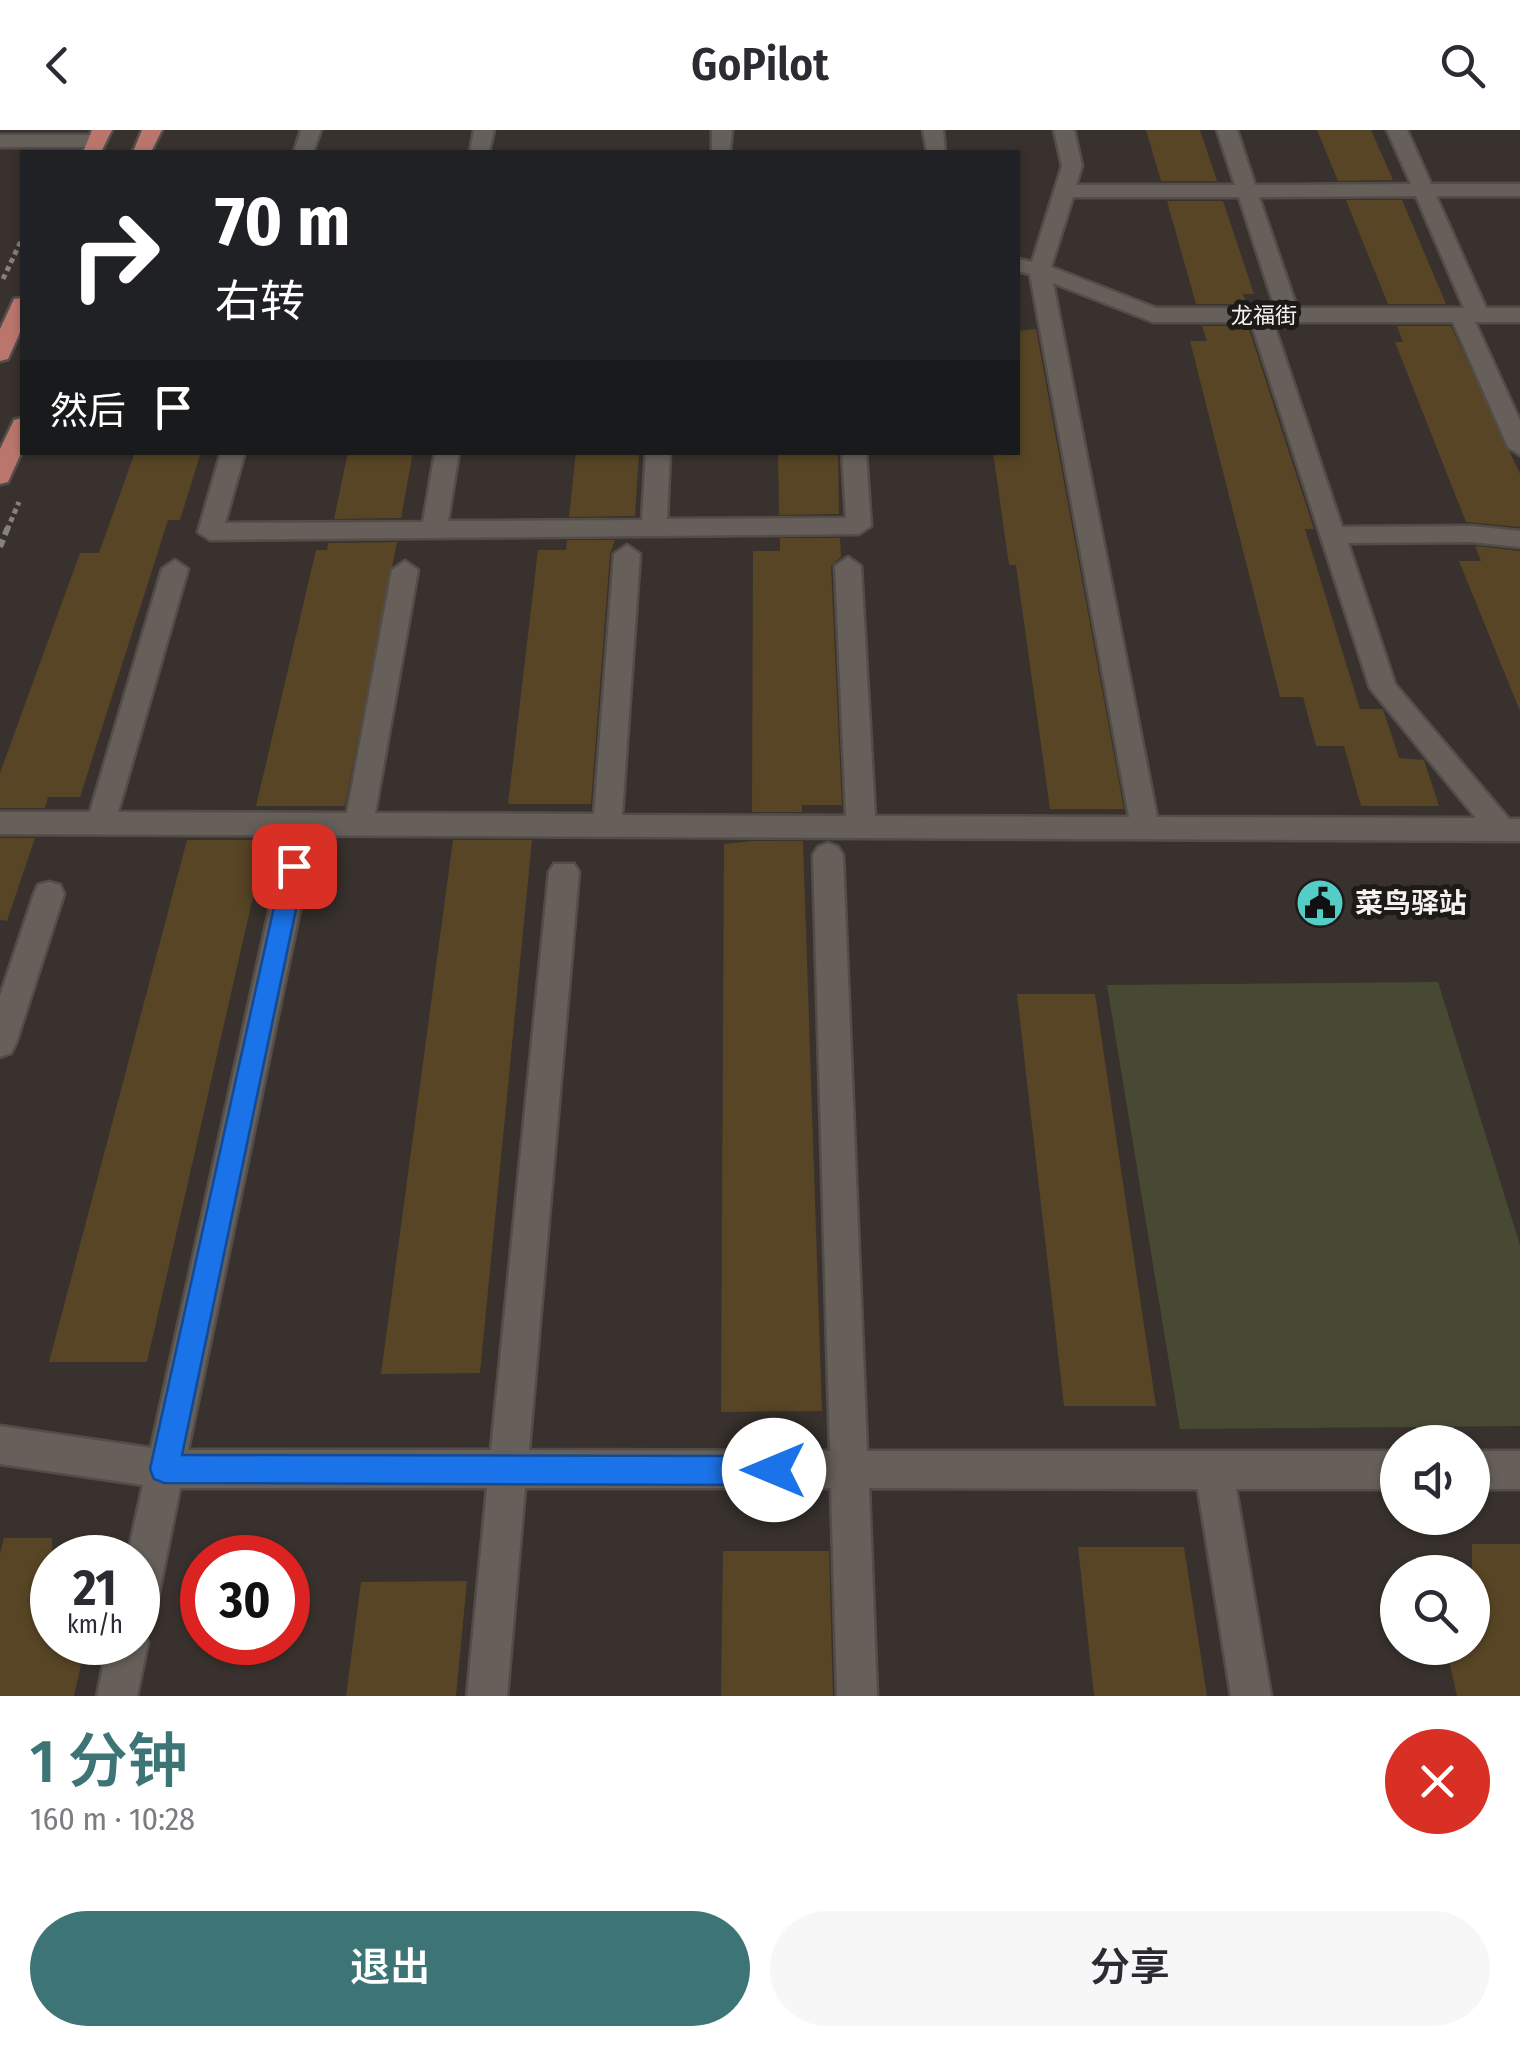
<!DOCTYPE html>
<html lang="zh">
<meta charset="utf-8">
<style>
:root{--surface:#fff;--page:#f7f7f7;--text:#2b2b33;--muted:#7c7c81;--accent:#3d7476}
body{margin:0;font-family:"Fira Sans Condensed","Noto Sans SC",sans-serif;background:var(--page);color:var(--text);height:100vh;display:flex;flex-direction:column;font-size:38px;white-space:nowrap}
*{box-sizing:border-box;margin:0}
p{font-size:32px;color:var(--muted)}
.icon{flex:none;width:55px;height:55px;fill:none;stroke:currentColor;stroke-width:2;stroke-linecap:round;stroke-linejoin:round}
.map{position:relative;height:1566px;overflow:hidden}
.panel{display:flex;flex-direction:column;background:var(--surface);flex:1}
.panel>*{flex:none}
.banner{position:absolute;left:20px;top:20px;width:1000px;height:305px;border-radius:0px;box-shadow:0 2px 8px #0004;background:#202124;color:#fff;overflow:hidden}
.buttons{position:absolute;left:1380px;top:1295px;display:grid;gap:20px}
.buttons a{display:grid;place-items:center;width:110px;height:110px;border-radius:50%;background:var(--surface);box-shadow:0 2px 8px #0004;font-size:50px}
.speed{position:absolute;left:30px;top:1405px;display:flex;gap:20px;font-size:50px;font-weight:700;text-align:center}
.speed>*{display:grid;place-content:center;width:130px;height:130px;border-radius:50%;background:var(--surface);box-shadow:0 2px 8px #0004;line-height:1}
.speed small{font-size:25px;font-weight:400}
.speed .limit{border:15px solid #d22;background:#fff;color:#111}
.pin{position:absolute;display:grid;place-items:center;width:85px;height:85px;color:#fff;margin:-42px;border-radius:20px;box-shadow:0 5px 15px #0006}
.me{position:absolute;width:110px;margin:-55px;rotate:270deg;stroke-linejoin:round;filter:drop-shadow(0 0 8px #0008)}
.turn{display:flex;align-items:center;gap:35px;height:210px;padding:0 30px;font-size:45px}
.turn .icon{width:130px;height:130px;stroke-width:2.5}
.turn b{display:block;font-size:70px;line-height:85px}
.then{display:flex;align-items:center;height:95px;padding:0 30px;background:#0003;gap:20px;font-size:38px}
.round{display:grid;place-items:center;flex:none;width:105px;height:105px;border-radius:52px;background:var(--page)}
.head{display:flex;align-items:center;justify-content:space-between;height:170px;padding:0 30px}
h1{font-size:60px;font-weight:600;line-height:75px;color:var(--accent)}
.cta{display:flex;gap:20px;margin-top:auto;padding:20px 30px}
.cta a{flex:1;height:115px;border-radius:60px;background:var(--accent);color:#fff;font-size:40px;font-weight:600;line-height:115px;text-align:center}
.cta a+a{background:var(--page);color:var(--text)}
header{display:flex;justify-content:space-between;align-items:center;height:130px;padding:0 30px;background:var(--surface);font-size:45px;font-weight:600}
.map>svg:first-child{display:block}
</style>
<header><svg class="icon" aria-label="back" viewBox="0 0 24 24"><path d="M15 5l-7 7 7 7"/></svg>GoPilot<svg class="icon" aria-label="search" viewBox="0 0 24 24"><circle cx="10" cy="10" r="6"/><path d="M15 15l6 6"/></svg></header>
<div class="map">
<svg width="1520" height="1566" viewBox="0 0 1520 1566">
<rect width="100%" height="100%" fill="#38312d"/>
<path fill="#484933" d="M1438,852L1520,1115V1296L1180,1299L1107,855Z"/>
<g fill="#574525">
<path d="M1146,0H1200L1217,51H1161Z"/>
<path d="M1317,0H1371L1393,50L1338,51Z"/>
<path d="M1346,70H1402L1446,174H1388Z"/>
<path d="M1167,71H1223L1254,164H1243L1247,174H1196Z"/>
<path d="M1202,196H1248L1314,399H1305L1360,579H1383L1399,628L1424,630L1439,676H1361L1344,616H1316L1303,567H1280L1190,211H1207Z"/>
<path d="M1397,196H1451L1520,344V397L1466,392L1395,212H1403Z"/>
<path d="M1036,199L1124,679H1050L1016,435H1009L993,322H1018V201Z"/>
<path d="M135,322H201L180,390H168L80,667H48L45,678H0V643L80,423H99Z"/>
<path d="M348,322H413L401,388L334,389Z"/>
<path d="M576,322H639L635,386L569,387Z"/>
<path d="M778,322H838L839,384L779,385Z"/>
<path d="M780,408H840L841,427L831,436L842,675H802V682H752L753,421H780Z"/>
<path d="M567,410H615L610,424L591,674H508L538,420H566Z"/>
<path d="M397,412L345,676H256L316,420H327L328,413Z"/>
<path d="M1475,416L1520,421V581L1459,431H1481Z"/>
<path d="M0,708H35L7,791L0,790Z"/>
<path d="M187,710H266L147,1232H49Z"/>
<path d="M453,710H532L480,1243L381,1244Z"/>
<path d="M752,711H803L822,1281L721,1282L724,714Z"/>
<path d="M1017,864H1095L1156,1276H1064Z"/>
<path d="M4,1408H52V1512H86L74,1566H0V1424Z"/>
<path d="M1472,1414H1520V1566H1457L1446,1518H1472Z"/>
<path d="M1078,1417H1184L1207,1566H1094Z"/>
<path d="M723,1421H829L833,1566H721Z"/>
<path d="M467,1451L456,1566H346L361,1452Z"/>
</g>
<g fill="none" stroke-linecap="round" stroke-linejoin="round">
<g stroke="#534d4a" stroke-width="5">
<g id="minor">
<path d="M301,0H321L313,22H294Z"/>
<path d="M474,0H494L489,22H470Z"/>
<path d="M712,0H732L730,22H712Z"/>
<path d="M923,0H943L945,22H927Z"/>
<path d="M1054,0H1074L1082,36L1076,55H1235L1217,0H1237L1255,55L1411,54L1387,0H1407L1431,54H1520V66H1436L1486,178H1520V192H1475L1520,291V325L1508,317L1453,192H1273L1342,397L1471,396L1520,401V417L1471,412L1348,413L1395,554L1509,689H1520V711L0,704V682H90L162,439L175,430L188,439L118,682L347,683L392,440L405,431L418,440L375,683L594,684L614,424L627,415L640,424L622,685L846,686L835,436L848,427L861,436L875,686L1129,687L1030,144L1018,141V129L1032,132L1062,36ZM1416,66L1464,178H1297L1259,67ZM1073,67H1239L1275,178H1156L1051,137ZM1053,153L1153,192H1251L1370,558L1476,688L1157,687Z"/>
<path d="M0,5H97L107,11L97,17H0Z"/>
<path d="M221,322H245L225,393L423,392L435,322H459L448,391L642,390L646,322H670L667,389L846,388L842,322H866L871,396L859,404L210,410L198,402Z"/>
<path d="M828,713L838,717L843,725L867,1321H1398V1359H1236L1271,1566H1231L1198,1359L869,1358L877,1566H837L831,1358H525L507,1566H467L487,1358H180L158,1468L152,1482L138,1487V1428H127L143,1355L0,1334V1296L151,1318L279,736L284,728H304L309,736L188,1320H491L549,742L554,734H574L579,742L529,1320L830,1321L813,725L818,717Z"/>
<path d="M49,752L60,755L64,764L16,913L11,923L0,927V866L34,764L38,755Z"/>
<rect x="1472" y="1321" width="48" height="38"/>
<path d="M138,1496L148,1512L137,1566H97L108,1512H138Z"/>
</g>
</g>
<g stroke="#534d4a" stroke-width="5">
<g id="major">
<path d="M92,0H112L101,22H83Z"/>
<path d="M142,0H162L151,22H133Z"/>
<path d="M22,168V198L8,229L0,231V199L14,169Z"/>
<path d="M22,288V321L8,352L0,354V319L14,290Z"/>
</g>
</g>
<g stroke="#86817d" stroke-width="5" stroke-dasharray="5 4" stroke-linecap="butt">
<path d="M3,149L22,109"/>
<path d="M7,400L19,372"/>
</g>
<path stroke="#86817d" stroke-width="6" stroke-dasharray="8 5" stroke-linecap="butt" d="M0,417L8,397"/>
<use href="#minor" fill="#665f5a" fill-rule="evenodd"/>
<use href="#major" fill="#ba766c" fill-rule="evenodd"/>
</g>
<path fill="#1a73e8" stroke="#114b97" stroke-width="2.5" d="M294,727L305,736L182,1325L774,1326L784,1330L788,1340L784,1351L774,1355L164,1353L154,1349L150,1339L283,736Z"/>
<defs>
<g id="civic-disc" transform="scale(2.5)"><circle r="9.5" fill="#54cdc7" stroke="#1d1a18"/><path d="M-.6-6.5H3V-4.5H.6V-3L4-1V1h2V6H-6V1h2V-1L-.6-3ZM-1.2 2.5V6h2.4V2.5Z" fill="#111"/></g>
</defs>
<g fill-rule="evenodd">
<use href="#civic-disc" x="1320" y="773"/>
</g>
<g text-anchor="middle" stroke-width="10" stroke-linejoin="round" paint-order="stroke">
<g font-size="22" fill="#f6f2ef" stroke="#1d1a18">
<text x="1264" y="193">龙福街</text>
</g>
<g font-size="28" font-weight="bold" fill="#f6f2ef" stroke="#1d1a18" text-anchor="start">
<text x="1355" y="783">菜鸟驿站</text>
</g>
</g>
</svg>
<div class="buttons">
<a><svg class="icon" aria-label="sound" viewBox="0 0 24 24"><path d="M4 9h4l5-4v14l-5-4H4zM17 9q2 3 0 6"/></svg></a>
<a><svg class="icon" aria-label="search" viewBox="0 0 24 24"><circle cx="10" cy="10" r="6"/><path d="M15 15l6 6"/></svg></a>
</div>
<div class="speed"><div>21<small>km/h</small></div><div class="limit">30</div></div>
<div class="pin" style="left:294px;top:736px;background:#d93025"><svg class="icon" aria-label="arrive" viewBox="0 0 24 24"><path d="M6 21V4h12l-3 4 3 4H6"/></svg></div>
<svg class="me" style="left:774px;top:1340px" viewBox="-20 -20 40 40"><circle r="19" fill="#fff"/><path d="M0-13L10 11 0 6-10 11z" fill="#1a73e8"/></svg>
<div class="banner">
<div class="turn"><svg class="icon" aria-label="right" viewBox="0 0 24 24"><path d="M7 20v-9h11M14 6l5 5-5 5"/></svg><div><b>70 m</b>右转</div></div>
<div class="then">然后<svg class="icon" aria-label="arrive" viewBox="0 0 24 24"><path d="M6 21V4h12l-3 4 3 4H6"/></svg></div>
</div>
</div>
<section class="panel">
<div class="head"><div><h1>1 分钟</h1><p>160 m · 10:28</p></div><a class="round" style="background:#d93025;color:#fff"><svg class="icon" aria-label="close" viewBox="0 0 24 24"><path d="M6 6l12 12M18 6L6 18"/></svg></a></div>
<div class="cta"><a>退出</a><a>分享</a></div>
</section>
